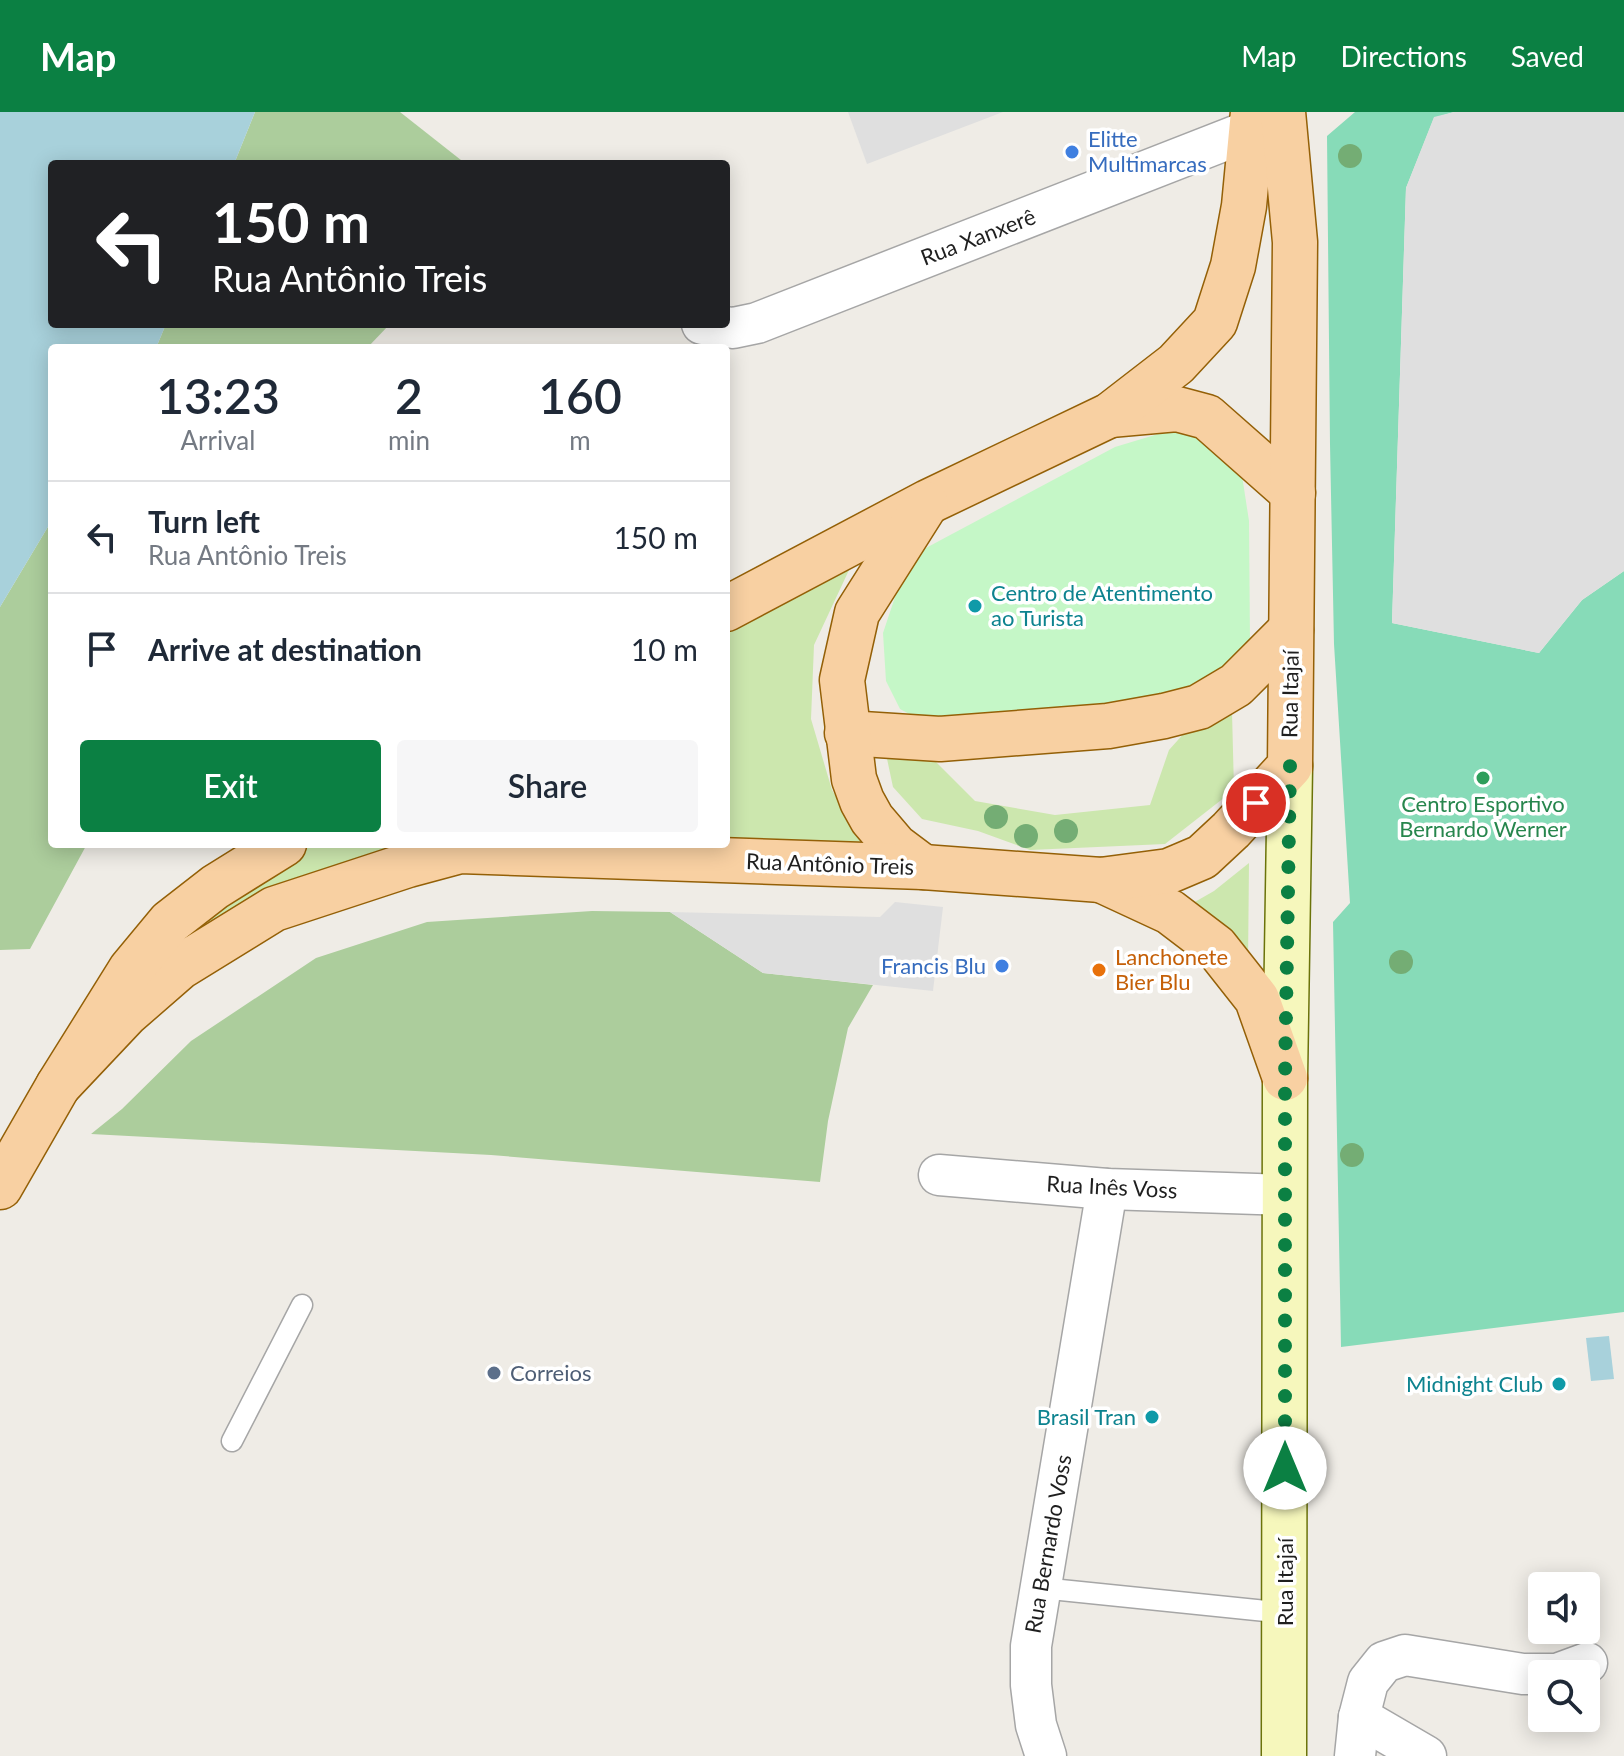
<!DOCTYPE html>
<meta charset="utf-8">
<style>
:root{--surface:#fff;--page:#f6f6f7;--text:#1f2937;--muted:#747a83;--line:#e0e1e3;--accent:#0b8043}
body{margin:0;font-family:Lato,sans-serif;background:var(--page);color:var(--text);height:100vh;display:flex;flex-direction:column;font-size:30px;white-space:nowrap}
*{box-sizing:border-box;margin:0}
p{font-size:26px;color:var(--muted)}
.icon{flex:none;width:44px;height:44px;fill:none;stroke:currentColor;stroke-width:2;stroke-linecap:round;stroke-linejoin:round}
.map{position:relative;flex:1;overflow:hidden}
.panel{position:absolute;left:48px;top:232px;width:682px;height:504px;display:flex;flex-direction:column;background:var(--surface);border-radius:8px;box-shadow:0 4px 20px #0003}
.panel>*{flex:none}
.guide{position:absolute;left:48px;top:48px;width:682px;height:168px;border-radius:8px;box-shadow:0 4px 20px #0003;background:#202124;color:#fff;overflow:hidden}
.controls{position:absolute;left:1528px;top:1460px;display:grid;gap:16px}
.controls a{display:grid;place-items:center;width:72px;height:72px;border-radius:8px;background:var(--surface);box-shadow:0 4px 20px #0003;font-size:40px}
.pin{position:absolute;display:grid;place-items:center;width:68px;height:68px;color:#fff;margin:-34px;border:4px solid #fff;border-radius:50%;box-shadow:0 2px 8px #0007}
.me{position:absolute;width:88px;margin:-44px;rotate:0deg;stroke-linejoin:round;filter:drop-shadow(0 0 6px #0008)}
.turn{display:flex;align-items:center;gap:28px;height:168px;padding:0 32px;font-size:36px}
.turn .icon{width:104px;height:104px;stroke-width:2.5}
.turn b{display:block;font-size:56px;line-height:68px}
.eta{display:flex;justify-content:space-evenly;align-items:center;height:136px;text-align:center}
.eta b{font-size:48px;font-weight:600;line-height:56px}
.action{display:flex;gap:16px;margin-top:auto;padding:16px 32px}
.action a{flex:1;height:92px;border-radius:8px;background:var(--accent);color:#fff;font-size:32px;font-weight:600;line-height:92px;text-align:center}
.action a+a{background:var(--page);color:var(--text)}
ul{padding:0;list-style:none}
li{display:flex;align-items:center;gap:24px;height:112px;padding:0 32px;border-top:2px solid var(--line)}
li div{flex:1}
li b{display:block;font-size:30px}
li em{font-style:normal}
header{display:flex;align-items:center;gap:48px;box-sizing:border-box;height:112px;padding:0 40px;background:var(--accent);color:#fff}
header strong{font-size:38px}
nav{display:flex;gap:44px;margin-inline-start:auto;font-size:28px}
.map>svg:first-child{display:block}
</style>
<header>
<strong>Map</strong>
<nav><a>Map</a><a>Directions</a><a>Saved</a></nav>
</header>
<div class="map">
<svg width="1624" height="1644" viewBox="0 0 1624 1644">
<rect width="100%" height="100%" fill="#efece6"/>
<g fill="#cce7ae">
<path d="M856,443L814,533L811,607L832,678L869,741L726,732V513Z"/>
<path d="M1232,600L1234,678L1165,732L1030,738L978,719L922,707L893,675L886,642L930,644L975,689L1055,703L1150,693L1169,638L1186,619Z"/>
<path d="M315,732H391L390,735L281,780L127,879L248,766Z"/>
<path d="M1249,751L1248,851L1186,795L1214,779Z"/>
</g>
<g fill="#accd9c">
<path d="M255,0H400L466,52H234Z"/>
<path d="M166,212H390L367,236H156Z"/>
<path d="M52,408V732H87L30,837L0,838V495Z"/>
<path d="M592,799L670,800L763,861L873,873L848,916L828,1009L820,1070L491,1043L91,1022L122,997L191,929L316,846L427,810Z"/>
</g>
<path fill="#c5f7c7" d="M1178,316L1213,333L1241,357L1249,409L1250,532L1206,575L1134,598L934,615L900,597L886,569L883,521L896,482L924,437L1115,335Z"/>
<path fill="#87dbb8" d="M1355,0H1454L1434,6L1406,76L1392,511L1539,541L1582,488L1624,459V1200L1341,1235L1333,810L1350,791L1334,532L1330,332L1327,24Z"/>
<g fill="#dfdfdf">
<path d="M848,0H1003L867,52Z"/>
<path d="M1454,0H1624V459L1582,488L1539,541L1392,511L1406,76L1434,5Z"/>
<path d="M895,790L943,795L933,879L763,861L670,800L880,805Z"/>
</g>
<g fill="#a8d1db">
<path d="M0,0H255L234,52H52V212H166L156,236H52V408L0,495Z"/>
<path d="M1609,1224L1614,1267L1591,1269L1586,1226Z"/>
</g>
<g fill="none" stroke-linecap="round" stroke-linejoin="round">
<g stroke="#a6a6a6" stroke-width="23">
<g id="service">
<path d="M232,1329L302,1193"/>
<path d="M1041,1476L1285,1501"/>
</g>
</g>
<g stroke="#a6a6a6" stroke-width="43">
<g id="minor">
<path d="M702,212L733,216L757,211L1251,18"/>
<path d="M939,1063L1107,1077L1286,1083"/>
<path d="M1359,1605L1426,1644"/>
<path d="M1046,1644L1036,1613L1031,1573V1534L1107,1077"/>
<path d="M1355,1644L1359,1605L1368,1570L1384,1550L1405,1543L1523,1562H1557L1587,1551"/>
</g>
</g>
<g stroke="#6b730a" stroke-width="47">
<path id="secondary" d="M1284,1644L1285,966L1290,654"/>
</g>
<g stroke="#946007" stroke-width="47">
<g id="primary">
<path d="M1110,303L1177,297L1207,305L1293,381"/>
<path d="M726,497L928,390L1110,303L1176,252L1215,210L1233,154L1244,94L1253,0"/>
<path d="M847,621L940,627L1108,614L1164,604L1199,595L1236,573L1291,518"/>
<path d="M923,755L895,734L872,707L862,689L854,667L842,568L857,501L926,392"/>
<path d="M1101,768L1170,800L1216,835L1257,887L1285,966"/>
<path d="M58,974L126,902L180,855L274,797L408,753L460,739L923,755L1101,768L1169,759L1202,745L1231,718L1290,654L1295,130L1283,0"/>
<path d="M0,1075L58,974L131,857L170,810L215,775L284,732"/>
</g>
</g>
<use href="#service" stroke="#fff" stroke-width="20"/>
<use href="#minor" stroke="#fff" stroke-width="40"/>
<use href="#secondary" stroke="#f6f7bc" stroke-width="44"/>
<use href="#primary" stroke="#f8d0a2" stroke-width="44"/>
</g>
<g fill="#74ad74">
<circle cx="1350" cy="44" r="12"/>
<circle cx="996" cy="705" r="12"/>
<circle cx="1066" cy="719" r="12"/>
<circle cx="1026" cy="724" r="12"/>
<circle cx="1401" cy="850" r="12"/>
<circle cx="1352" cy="1043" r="12"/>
</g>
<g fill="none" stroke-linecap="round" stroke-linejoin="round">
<path stroke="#0b8043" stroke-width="14" stroke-dasharray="0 25.2" d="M1256,691L1290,654L1285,966V1356"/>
</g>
<g fill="#3f7fe0" stroke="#fff" stroke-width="3">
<circle cx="1072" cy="40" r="8"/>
<circle cx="1002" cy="854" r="8"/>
</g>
<g fill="#0f9aa8" stroke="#fff" stroke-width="3">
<circle cx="975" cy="494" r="8"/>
<circle cx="1559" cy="1272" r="8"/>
<circle cx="1152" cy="1305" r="8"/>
</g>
<circle fill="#2e9e5b" stroke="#fff" stroke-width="3" cx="1483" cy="666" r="8"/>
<circle fill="#e8710a" stroke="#fff" stroke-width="3" cx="1099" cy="858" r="8"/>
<circle fill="#5c6f8a" stroke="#fff" stroke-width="3" cx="494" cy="1261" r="8"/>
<g text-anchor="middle" stroke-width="7" stroke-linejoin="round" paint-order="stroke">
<g font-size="22" fill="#366cbe" stroke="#fff" text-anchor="start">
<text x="1088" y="35">Elitte<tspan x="1088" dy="25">Multimarcas</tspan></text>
<text x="986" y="862" text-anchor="end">Francis Blu</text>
</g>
<g font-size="22" fill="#1f1f1f" stroke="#fff">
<text transform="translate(978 125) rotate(-21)" y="8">Rua Xanxerê</text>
<text transform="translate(1290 582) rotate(-89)" y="8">Rua Itajaí</text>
<text transform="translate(830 752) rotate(2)" y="8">Rua Antônio Treis</text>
<text transform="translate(1112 1075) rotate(3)" y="8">Rua Inês Voss</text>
<text transform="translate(1048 1432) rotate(-80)" y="8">Rua Bernardo Voss</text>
<text transform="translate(1285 1470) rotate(-90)" y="8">Rua Itajaí</text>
</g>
<g font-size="22" fill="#0d838f" stroke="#fff" text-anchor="end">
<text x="991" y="489" text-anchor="start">Centro de Atentimento<tspan x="991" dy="25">ao Turista</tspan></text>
<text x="1543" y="1280">Midnight Club</text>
<text x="1136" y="1313">Brasil Tran</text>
</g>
<g font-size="22" fill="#27864d" stroke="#fff">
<text x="1483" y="700">Centro Esportivo<tspan x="1483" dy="25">Bernardo Werner</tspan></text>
</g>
<g font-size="22" fill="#c56008" stroke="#fff" text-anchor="start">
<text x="1115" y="853">Lanchonete<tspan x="1115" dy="25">Bier Blu</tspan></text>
</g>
<g font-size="22" fill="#4e5e75" stroke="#fff" text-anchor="start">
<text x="510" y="1269">Correios</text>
</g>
</g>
</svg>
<div class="controls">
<a><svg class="icon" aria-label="sound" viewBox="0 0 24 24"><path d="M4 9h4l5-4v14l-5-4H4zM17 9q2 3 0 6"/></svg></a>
<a><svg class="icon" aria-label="search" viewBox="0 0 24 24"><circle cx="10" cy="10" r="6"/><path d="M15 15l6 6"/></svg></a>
</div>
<div class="pin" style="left:1256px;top:691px;background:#d93025"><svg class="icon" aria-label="arrive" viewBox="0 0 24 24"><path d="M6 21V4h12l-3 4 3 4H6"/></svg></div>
<svg class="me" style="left:1285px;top:1356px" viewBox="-20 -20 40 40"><circle r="19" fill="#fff"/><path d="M0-13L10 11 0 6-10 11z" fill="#0b8043"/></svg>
<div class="guide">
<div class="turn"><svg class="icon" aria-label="left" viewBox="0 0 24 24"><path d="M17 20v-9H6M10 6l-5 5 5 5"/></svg><div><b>150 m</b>Rua Antônio Treis</div></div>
</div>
<section class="panel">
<div class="eta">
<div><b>13:23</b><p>Arrival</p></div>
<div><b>2</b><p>min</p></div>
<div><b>160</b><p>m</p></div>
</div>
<ul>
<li><svg class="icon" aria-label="left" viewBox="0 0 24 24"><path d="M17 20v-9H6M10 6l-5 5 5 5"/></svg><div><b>Turn left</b><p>Rua Antônio Treis</p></div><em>150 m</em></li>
<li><svg class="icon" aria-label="arrive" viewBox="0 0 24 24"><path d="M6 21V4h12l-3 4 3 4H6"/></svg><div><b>Arrive at destination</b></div><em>10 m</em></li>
</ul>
<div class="action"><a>Exit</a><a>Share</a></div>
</section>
</div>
